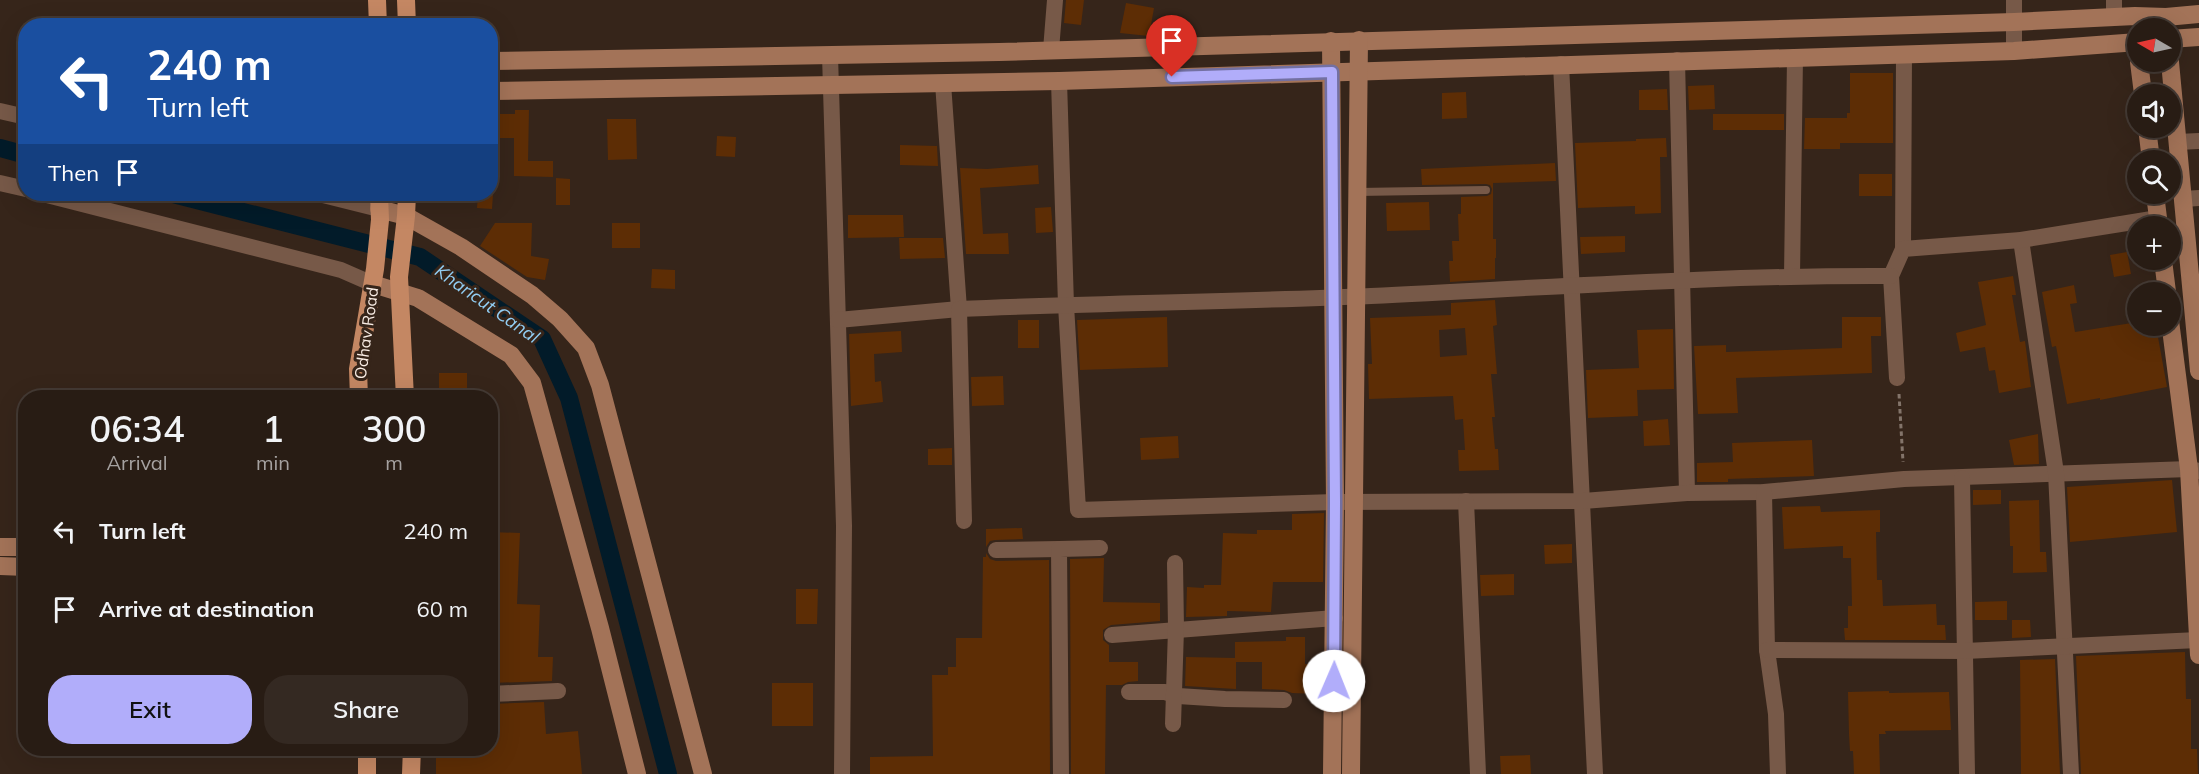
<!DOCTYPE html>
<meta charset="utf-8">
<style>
:root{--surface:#281c14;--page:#342922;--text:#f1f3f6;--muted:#a5a1a0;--line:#443a34;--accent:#b1adfa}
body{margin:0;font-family:Mulish,sans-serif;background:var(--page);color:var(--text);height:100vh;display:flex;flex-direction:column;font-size:22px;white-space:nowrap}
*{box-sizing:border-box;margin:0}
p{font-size:20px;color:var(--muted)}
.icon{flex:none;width:33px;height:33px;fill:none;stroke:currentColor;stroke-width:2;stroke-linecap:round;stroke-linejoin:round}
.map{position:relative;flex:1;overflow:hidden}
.side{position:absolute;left:18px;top:390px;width:480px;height:366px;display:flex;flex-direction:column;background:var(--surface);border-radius:24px;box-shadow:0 6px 24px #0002,0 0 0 2px var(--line)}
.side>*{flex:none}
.banner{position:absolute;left:18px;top:18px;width:480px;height:183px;border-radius:24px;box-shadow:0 6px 24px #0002,0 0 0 2px var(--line);background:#1a4fa0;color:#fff;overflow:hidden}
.needle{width:39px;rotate:279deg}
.tools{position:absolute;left:2127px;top:18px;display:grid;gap:12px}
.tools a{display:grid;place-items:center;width:54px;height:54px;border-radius:50%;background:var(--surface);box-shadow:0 6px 24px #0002,0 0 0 2px var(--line);font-size:30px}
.pin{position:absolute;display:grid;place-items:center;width:51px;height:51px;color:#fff;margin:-62px -26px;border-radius:50% 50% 50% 0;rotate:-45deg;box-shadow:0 0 6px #0007}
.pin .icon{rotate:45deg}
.me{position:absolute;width:66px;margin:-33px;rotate:1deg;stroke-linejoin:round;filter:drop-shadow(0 0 4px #0008)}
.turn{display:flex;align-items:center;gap:21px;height:126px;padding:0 30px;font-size:27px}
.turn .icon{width:78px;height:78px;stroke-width:2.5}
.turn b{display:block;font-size:42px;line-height:51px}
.then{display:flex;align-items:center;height:57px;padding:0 30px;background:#0003;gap:12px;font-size:22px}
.eta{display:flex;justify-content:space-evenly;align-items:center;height:102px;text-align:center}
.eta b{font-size:36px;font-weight:600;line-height:42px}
.cta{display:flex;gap:12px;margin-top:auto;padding:12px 30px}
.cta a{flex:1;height:69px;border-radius:24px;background:var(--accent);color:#111;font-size:24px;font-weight:600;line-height:69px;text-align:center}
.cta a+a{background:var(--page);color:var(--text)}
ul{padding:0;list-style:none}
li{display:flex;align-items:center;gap:18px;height:78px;padding:0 30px}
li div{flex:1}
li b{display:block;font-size:22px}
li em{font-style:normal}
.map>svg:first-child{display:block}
</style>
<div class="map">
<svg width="2199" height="774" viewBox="0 0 2199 774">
<rect width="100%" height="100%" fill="#36251a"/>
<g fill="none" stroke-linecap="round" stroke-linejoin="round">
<g stroke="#021b29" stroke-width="18">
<path d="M0,148L26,155"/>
<path d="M173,194L420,257L542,339L569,398L668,774"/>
</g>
</g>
<g fill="#5d2d05" fill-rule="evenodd">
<path d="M1066,0H1084L1081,25L1064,23Z"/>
<path d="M1126,3L1154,8L1149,36L1120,33Z"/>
<path d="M1850,73H1893V143H1840V149H1804L1805,118H1847V113H1850Z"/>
<path d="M1714,85L1715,109L1689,110L1688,86Z"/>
<path d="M1667,89L1668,110H1639V90Z"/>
<path d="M1466,92L1467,118L1442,119V93Z"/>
<path d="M515,110H529L528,161H553V177L514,176V138H490V114H515Z"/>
<rect x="1713" y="114" width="71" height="16"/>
<path d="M607,119H636L637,159L608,160Z"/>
<path d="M717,136L736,137L735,157L716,156Z"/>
<path d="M1666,138L1667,157H1660L1661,213L1635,214V206L1578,208L1575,143L1636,141V139Z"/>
<path d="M900,145L937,146L938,166L900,165Z"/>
<path d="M1555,163L1556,181L1493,183V239H1496V258H1495V279L1450,282L1449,261H1453L1452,241H1459L1458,214H1461V197L1487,196L1491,194L1492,189L1490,185L1486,184L1422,185L1421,169Z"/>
<path d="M1038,165L1039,184L980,188L983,234L1008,233L1009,254H966L960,168L987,169Z"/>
<rect x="1859" y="174" width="33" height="22"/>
<path d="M556,178L570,179V205H556Z"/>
<path d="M478,194H493L492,209L477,208Z"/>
<path d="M1429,202L1430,230L1387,231L1386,203Z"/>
<path d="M1051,207L1053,232L1036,233L1035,208Z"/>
<path d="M848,215H903L904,237L848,238Z"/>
<path d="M495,223H532L531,256L549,259L545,280L527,277L480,246Z"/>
<rect x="612" y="223" width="28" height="25"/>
<path d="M1625,236V252L1581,254L1580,237Z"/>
<path d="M899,238H943L945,258L900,259Z"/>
<path d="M2127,252L2131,274L2114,277L2110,255Z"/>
<path d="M652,269L675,270V289L651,288Z"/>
<path d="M2013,276L2016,295H2012L2020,342L2025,341L2031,387L1999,393L1995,370L1989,371L1985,347L1960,352L1956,333L1986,325L1978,282Z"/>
<path d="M2074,285L2077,303L2070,304L2075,332L2138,322V326H2156L2167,387L2100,400V398L2067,404L2056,346L2052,347L2042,292Z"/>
<path d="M1495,300L1497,325L1493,326L1497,374H1491L1495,417H1492L1495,449H1498L1499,470L1459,471L1458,450H1465L1463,419L1455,420L1453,396L1369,399L1368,364H1372L1370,318L1451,315V303ZM1465,328L1467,355L1440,357L1439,330Z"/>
<path d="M1167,317L1168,367L1080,370L1077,320Z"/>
<path d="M1842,317H1881V336H1871L1872,373L1736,378L1738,413L1698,414L1694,346L1726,345V352L1842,348Z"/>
<rect x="1018" y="320" width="21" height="28"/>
<path d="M1673,329L1674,389L1637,390L1638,416L1588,418L1586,370L1639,368L1637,330Z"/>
<path d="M901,331L902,352L874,354L875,382L881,381L883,402L851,406L849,334Z"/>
<rect x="439" y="373" width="28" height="25"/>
<path d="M1003,376L1004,405L972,406L971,377Z"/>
<path d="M1668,419L1670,445L1644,446L1643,421Z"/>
<path d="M2038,434L2039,464L2014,465L2009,440Z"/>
<path d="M1178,436L1179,458L1141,460L1140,438Z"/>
<path d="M1812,440L1814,476L1728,479V482H1697V463L1733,462L1732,443Z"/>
<path d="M952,448V465H928V449Z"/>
<path d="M2172,480L2177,532L2070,542L2067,487Z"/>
<path d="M1973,490H2001V504L1973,505Z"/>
<path d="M2039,500L2040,552H2046L2047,572L2013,573V546H2010L2009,501Z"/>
<path d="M1820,506L1821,512L1880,510V532H1876L1877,580H1882L1883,606L1936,604L1937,625H1945L1946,640H1845L1844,628H1848V606H1852L1851,558H1843V546L1784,549L1782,507Z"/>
<path d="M1324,513L1323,582H1273L1271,612L1227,611V616L1186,617L1187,587L1204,588V585H1221L1223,533L1257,534V530H1292V514Z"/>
<path d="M1022,528L1023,539L995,540L990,541L986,547V529Z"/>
<path d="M490,532L520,533L517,604L540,605L538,657H553L552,681L490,683Z"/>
<path d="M1572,544V563L1545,564L1544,545Z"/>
<path d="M986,553L990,559L996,561L1049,560L1050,774H870V757L933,756L932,675H948V667H956V638H982L983,557H986Z"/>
<path d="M1104,558L1103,602L1160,603V621L1111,625L1103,630V640L1109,645V662H1138V681L1128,682L1122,685H1106L1105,774H1071L1070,559Z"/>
<path d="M1514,574V595L1481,596L1480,575Z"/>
<path d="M796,589H818L817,624H796Z"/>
<path d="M2007,601V620H1975V602Z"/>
<path d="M2012,620H2030L2031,637L2012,638Z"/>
<path d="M1286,637H1305V664L1317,665V694L1292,693L1284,690L1262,689V662H1236V689L1185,686L1186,657L1235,658V642L1286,641Z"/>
<path d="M2185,652L2186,699H2191V749H2197L2198,774H2081L2076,656Z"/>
<path d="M2055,659L2060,774H2021L2020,660Z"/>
<rect x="772" y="683" width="41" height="43"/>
<path d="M1889,691V693L1949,692L1951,730L1885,731L1886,734H1879L1880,774H1854L1853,751H1850L1849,734L1848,692Z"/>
<path d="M544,702L546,734L578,731L582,774H436V748H490V704Z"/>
<path d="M1530,755L1531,774H1501L1500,756Z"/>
</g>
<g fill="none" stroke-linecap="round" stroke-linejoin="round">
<path stroke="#83746a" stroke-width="3" stroke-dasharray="4.5 3" stroke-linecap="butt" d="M1899,394L1903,462"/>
<path stroke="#775948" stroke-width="8" d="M1357,192L1486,190"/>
<g stroke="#775948" stroke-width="16">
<path d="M2014,0V51"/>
<path d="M2114,17V0"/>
<path d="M1051,50L1055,0"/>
<path d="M830,55L844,526L842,774"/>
<path d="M1677,60L1687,493"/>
<path d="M1561,64L1595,774"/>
<path d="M1059,81L1066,305L1078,510L1335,502L1583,501L1687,493L1764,492L1904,479L2189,469L2199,471"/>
<path d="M0,111L26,117"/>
<path d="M2178,142L2199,141"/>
<path d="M0,183L26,189"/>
<path d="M43,194L341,270L373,284"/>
<path d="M319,194L379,209"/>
<path d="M2184,199L2199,198"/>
<path d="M2021,240L2056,473L2071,774"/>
<path d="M1903,249L1904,54"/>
<path d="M1792,276L1795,57"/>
<path d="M838,320L959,309L943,83"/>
<path d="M1897,378L1891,276L1903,249L2021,240L2158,218"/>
<path d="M1962,478L1967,774"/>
<path d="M1764,492L1767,650L1776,714L1778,774"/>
<path d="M1466,501L1478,774"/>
<path d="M964,521L959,309C1096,303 1234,302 1371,296C1544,288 1717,275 1891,276"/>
<path d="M996,550L1059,549"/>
<path d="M1112,635L1335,618"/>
<path d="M1767,650L1965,651L2198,640"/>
<path d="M1129,692H1165L1178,696L1225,699L1284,700"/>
<path d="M490,694L558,691"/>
<path d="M1173,724L1176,629L1175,563"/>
<path d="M1061,774L1059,549L1100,548"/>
</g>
<g stroke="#a37358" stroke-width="18">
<path d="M2170,39L2199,37"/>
<path d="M1331,41L1335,502L1332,774"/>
<path d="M490,61L999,52L2014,22L2135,16L2166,17L2199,14"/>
<path d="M2139,62L2143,94"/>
<path d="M2170,62L2199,371"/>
<path d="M490,91L1059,81L2014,51L2138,42"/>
<path d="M2147,128L2151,160"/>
<path d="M2155,194L2159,226"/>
<path d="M379,209L406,216L461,247L532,295L560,319L586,348L600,385L703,774"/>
<path d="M2163,260L2167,292"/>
<path d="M373,284L418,298L511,355L532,383L600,628L637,774"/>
<path d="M2170,321L2189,469L2199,655"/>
<path d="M0,547H26"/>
<path d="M0,566L26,567"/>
<path d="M1351,774L1359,40"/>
</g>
<g stroke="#c48763" stroke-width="18">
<path d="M377,0L378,26"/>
<path d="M406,0L407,26"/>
<path d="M359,398L358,369L375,269L380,220L379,194"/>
<path d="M405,398L399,277L406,216L407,194"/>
<path d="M367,748V774"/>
<path d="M411,774L412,748"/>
</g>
</g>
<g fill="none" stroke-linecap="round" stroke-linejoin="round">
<g stroke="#7370a2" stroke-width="15">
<path id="route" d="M1172,77L1332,72L1335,502L1334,681"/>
</g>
<use href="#route" stroke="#b1adfa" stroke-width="10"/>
</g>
<g text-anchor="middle" stroke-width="6" stroke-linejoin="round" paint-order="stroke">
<g font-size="16" fill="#f9ede5" stroke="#36251a">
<text transform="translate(366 333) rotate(-82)" y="6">Odhav Road</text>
</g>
<g font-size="18" font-style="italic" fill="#92cef4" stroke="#36251a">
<text transform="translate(487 304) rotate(35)" y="6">Kharicut Canal</text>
</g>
</g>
</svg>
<div class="tools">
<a><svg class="needle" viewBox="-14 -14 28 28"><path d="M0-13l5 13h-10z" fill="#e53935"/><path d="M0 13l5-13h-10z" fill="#a5a1a0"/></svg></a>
<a><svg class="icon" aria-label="sound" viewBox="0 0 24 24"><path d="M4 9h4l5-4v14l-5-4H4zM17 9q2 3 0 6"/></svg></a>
<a><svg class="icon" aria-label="search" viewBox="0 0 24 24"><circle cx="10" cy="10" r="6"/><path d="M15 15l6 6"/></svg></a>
<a>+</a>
<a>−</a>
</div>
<div class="pin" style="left:1172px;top:77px;background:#d93025"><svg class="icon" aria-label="arrive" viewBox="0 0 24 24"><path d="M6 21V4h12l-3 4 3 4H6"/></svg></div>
<svg class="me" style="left:1334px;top:681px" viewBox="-20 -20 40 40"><circle r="19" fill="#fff"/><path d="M0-13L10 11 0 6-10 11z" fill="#b1adfa"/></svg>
<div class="banner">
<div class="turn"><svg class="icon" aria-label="left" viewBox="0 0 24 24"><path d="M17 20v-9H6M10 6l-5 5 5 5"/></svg><div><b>240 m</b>Turn left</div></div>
<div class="then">Then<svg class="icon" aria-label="arrive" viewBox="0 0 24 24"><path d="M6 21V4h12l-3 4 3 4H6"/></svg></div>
</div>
<section class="side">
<div class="eta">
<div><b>06:34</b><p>Arrival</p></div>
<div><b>1</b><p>min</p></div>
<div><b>300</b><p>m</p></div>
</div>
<ul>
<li><svg class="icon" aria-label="left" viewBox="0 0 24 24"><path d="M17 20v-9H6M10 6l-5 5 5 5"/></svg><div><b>Turn left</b></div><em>240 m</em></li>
<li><svg class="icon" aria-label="arrive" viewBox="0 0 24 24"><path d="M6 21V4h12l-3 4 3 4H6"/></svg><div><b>Arrive at destination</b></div><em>60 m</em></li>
</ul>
<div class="cta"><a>Exit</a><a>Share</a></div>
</section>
</div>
